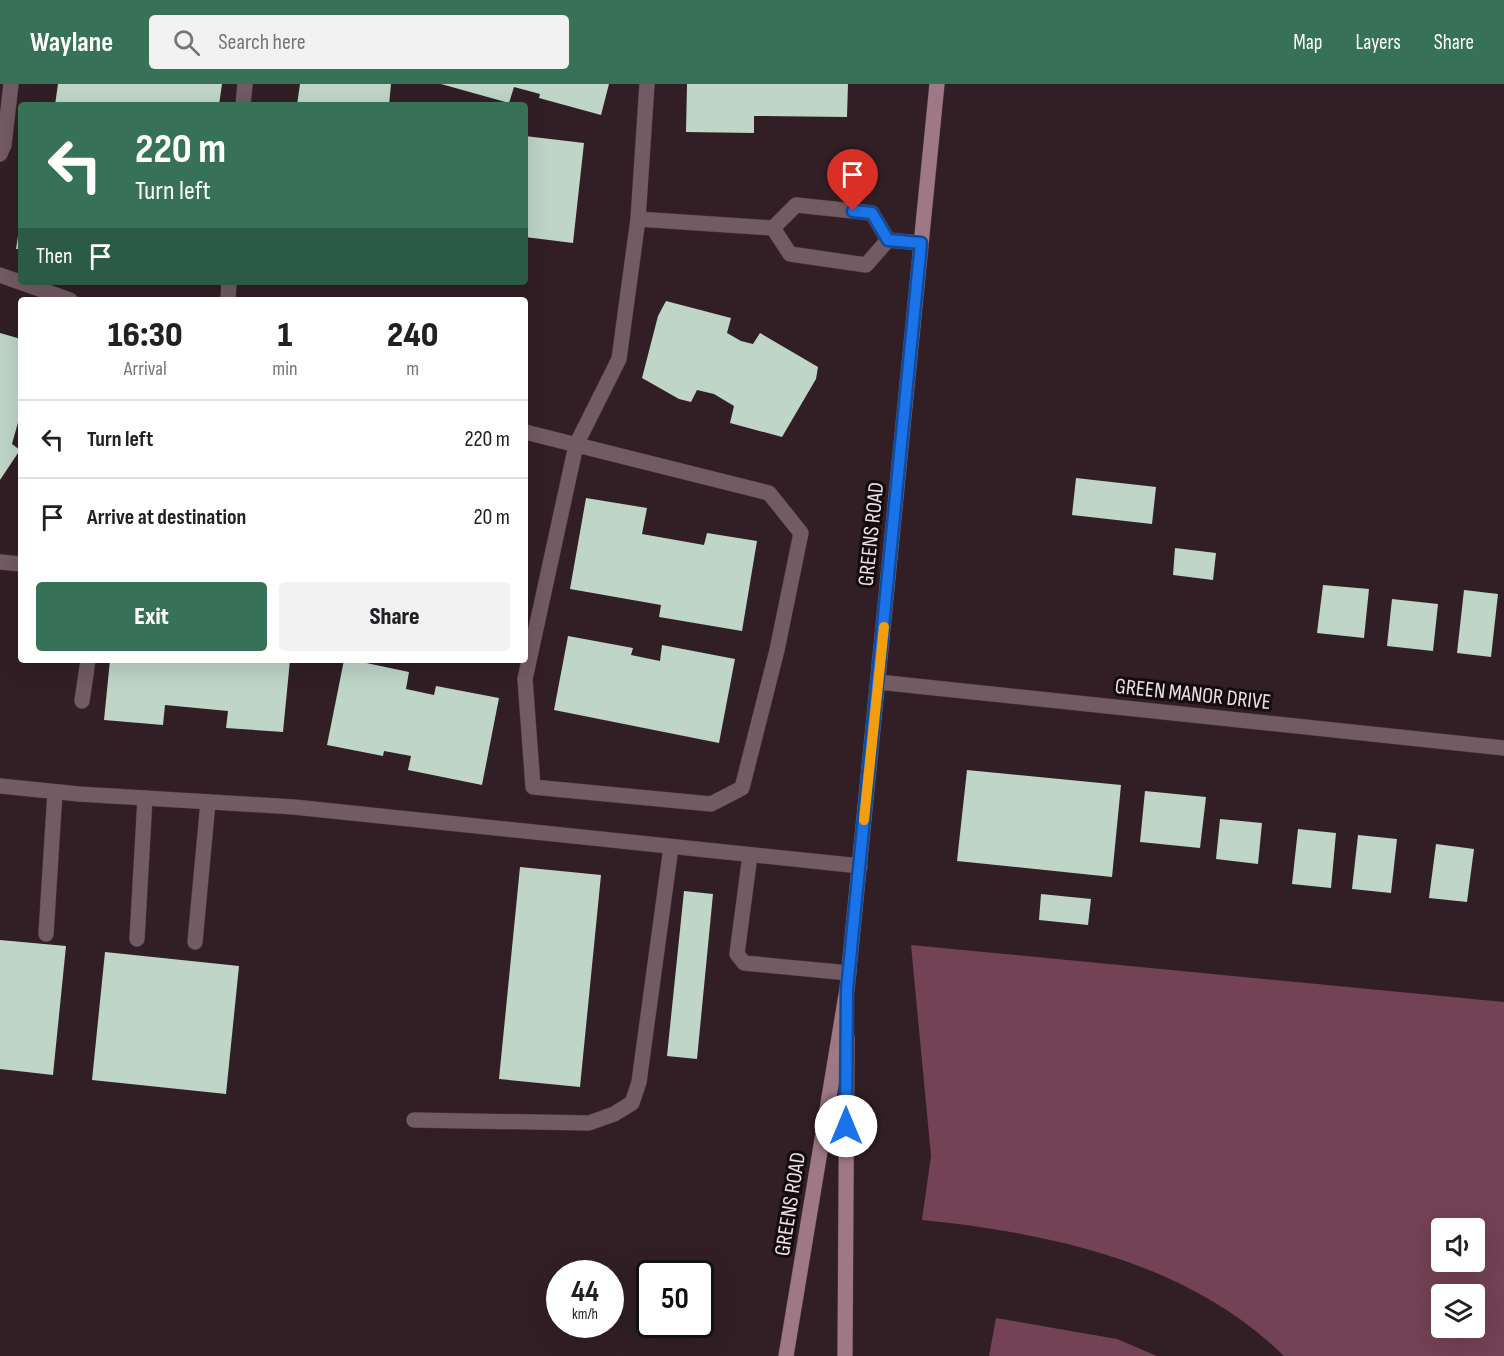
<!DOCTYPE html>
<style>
:root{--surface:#fff;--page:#f2f2f2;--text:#202124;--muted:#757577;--line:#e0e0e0;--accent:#367158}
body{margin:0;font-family:"Sofia Sans Condensed",sans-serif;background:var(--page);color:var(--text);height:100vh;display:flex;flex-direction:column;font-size:22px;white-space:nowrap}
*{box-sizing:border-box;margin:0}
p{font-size:20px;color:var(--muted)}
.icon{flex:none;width:33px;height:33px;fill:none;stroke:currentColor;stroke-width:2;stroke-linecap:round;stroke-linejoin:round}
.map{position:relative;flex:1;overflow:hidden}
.details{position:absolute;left:18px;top:213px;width:510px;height:366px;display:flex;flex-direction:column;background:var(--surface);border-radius:6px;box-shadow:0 6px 24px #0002}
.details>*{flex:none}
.guide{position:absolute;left:18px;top:18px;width:510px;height:183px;border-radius:6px;box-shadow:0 6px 24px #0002;background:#367158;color:#fff;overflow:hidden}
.tools{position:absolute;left:1431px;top:1134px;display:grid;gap:12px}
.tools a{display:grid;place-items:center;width:54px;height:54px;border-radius:6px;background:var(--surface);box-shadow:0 6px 24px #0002;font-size:30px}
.speed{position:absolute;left:546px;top:1176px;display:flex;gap:12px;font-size:30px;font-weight:700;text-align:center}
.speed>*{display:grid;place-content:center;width:78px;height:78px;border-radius:50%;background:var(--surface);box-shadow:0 6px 24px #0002;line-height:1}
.speed small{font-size:15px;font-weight:400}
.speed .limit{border:3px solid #111;border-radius:9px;background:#fff;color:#111}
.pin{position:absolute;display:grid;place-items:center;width:51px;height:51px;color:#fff;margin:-62px -26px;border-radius:50% 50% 50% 0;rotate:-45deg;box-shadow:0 0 6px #0007}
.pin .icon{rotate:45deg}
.me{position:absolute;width:66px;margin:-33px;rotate:0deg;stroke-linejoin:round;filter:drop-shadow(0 0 4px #0008)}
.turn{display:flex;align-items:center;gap:21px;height:126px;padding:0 18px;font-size:27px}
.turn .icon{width:78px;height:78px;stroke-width:2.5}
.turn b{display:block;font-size:42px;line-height:51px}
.then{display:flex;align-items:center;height:57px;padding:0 18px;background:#0003;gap:12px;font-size:22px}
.eta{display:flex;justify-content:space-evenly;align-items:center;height:102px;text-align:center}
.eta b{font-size:36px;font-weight:800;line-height:42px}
.cta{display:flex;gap:12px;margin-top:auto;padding:12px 18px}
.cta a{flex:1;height:69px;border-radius:6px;background:var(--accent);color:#fff;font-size:24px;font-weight:800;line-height:69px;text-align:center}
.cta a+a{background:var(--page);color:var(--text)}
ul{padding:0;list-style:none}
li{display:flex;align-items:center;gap:18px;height:78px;padding:0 18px;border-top:2px solid var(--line)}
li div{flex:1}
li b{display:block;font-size:22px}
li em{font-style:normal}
header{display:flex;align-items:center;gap:36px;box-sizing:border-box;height:84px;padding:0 30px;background:var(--accent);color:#fff}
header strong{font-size:28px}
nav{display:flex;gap:33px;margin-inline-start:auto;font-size:21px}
.search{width:420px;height:54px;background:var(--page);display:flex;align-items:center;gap:15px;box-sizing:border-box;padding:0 21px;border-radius:6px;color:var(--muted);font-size:22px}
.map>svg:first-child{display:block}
</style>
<header>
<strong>Waylane</strong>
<div class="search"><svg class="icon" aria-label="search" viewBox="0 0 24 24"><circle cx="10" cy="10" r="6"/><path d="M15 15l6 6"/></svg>Search here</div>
<nav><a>Map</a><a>Layers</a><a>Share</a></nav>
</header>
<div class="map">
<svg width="1504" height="1272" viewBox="0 0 1504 1272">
<rect width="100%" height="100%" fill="#311f25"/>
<g fill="#734254" fill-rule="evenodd">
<path d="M911,861L1504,918V1272H1284C1188,1178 1051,1149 922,1136L931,1072ZM1442,1144H1474V1178H1442ZM1442,1210H1474V1244H1442Z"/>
<path d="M996,1234L1117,1255L1157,1272H989Z"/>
</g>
<g fill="#bed5c8">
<path d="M58,0H222L219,21H55Z"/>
<path d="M300,0H391L389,21H297Z"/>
<path d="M441,0H609L601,31L539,14L540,10L514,3L509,19Z"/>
<path d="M687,0H848L847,33L754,32V49L686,48Z"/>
<path d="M525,52L584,59L573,159L525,153Z"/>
<path d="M20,139L21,140V165H16Z"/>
<path d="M666,217L731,234L727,249L741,257L753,260L760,249L818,283L816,295L782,353L730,339L734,322L714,310L697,306L691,318L679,315L642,294L658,232Z"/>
<path d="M0,249L21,255V336L19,335L12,360L20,366L0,396Z"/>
<path d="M1076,394L1156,403L1152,440L1072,431Z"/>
<path d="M586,414L647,424L642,450L704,461L707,449L757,457L742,547L659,533L661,521L570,505Z"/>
<path d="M1175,464L1216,469L1213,496L1173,491Z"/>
<path d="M1323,501L1369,505L1364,554L1317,549Z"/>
<path d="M1464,506L1498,510L1491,573L1457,569Z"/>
<path d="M1392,515L1438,520L1433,567L1387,562Z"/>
<path d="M568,552L633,564L631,571L660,577L662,561L735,575L719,659L554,626Z"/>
<path d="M110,576H290L283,648L226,644L228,627L165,621L163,641L104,636Z"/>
<path d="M344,576H352L409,588L406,605L434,611L436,602L499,614L482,701L408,686L411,672L384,667L383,672L327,661Z"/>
<path d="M967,686L1121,701L1112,793L957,777Z"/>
<path d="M1145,707L1206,713L1200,764L1140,758Z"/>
<path d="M1220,735L1262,739L1258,780L1216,775Z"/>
<path d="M1298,745L1336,749L1331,804L1292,800Z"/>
<path d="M1358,751L1397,755L1391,809L1352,805Z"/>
<path d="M1436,760L1474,765L1467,818L1429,814Z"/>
<path d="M520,783L601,791L580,1003L499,995Z"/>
<path d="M684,807L713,810L697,975L667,972Z"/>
<path d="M1041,810L1091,815L1088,841L1039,836Z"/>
<path d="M0,856L66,862L53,991L0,985Z"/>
<path d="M105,868L239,882L226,1010L92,996Z"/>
</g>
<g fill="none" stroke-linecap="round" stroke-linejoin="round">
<g stroke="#4c3a40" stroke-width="16">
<g id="lane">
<path d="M647,0L638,135L773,144L796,121L872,129L888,156"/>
<path d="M243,21L245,0"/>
<path d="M0,70L4,61L11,0"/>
<path d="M773,144L790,170L866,181L888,156"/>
<path d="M888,156L921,159"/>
<path d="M0,191L70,216"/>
<path d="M228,216L229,198"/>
<path d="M525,348L769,409L801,449L777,566L742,704L711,720L533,703L525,595L576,361L619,275L638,135"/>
<path d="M0,478L21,480"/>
<path d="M82,617L88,576"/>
<path d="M0,702L79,710L294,723L860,782"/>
<path d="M750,771L737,870L744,879L849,889"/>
<path d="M46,850L55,708"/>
<path d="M137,855L145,714"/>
<path d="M195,858L208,718"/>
<path d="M414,1036L589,1039L614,1030L632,1019L639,998L671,763"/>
</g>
</g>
<g stroke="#4c3a40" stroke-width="16">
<path id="street" d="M878,598L1504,664"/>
</g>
<g stroke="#4c3a40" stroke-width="16">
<g id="secondary">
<path d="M786,1272L847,905L937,0"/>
<path d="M845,1272L847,953"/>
</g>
</g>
<use href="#lane" stroke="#725b62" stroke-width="15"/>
<use href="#street" stroke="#725b62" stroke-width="15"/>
<use href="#secondary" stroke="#9e7985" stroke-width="15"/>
</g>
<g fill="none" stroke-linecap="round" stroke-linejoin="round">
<g stroke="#114b97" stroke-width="15">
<path id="route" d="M846,1042L847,905L921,159L888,156L872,129L853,127"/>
</g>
<use href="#route" stroke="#1a73e8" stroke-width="10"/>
<path stroke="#f59e0b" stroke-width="10" d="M864,736L884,543"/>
</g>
<g text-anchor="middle" stroke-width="6" stroke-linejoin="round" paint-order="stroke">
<g font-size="22" fill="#efe2e6" stroke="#140b0e">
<text transform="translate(870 450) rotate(-84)" y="8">GREENS ROAD</text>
<text transform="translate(1193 609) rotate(6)" y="8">GREEN MANOR DRIVE</text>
<text transform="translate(789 1120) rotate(-81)" y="8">GREENS ROAD</text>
</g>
</g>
</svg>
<div class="tools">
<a><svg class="icon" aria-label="sound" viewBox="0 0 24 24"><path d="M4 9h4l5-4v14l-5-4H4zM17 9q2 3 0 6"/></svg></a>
<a><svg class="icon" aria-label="layers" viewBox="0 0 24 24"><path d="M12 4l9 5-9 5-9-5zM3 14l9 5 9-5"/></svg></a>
</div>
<div class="speed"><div>44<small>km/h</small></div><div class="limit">50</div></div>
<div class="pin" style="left:853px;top:127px;background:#d93025"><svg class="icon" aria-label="arrive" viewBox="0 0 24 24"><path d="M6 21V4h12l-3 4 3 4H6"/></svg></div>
<svg class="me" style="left:846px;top:1042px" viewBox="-20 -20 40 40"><circle r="19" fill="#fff"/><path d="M0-13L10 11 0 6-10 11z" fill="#1a73e8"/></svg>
<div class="guide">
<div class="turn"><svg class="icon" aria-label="left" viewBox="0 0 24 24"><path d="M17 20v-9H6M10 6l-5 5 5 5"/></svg><div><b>220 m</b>Turn left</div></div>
<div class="then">Then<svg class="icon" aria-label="arrive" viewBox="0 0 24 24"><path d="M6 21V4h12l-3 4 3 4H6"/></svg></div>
</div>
<section class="details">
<div class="eta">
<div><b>16:30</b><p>Arrival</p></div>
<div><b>1</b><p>min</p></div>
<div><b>240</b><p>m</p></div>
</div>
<ul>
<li><svg class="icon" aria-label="left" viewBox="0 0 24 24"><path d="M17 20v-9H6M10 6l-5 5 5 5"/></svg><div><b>Turn left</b></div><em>220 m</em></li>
<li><svg class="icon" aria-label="arrive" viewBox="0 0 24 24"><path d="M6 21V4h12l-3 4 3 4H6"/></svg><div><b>Arrive at destination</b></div><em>20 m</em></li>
</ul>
<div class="cta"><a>Exit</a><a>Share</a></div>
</section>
</div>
